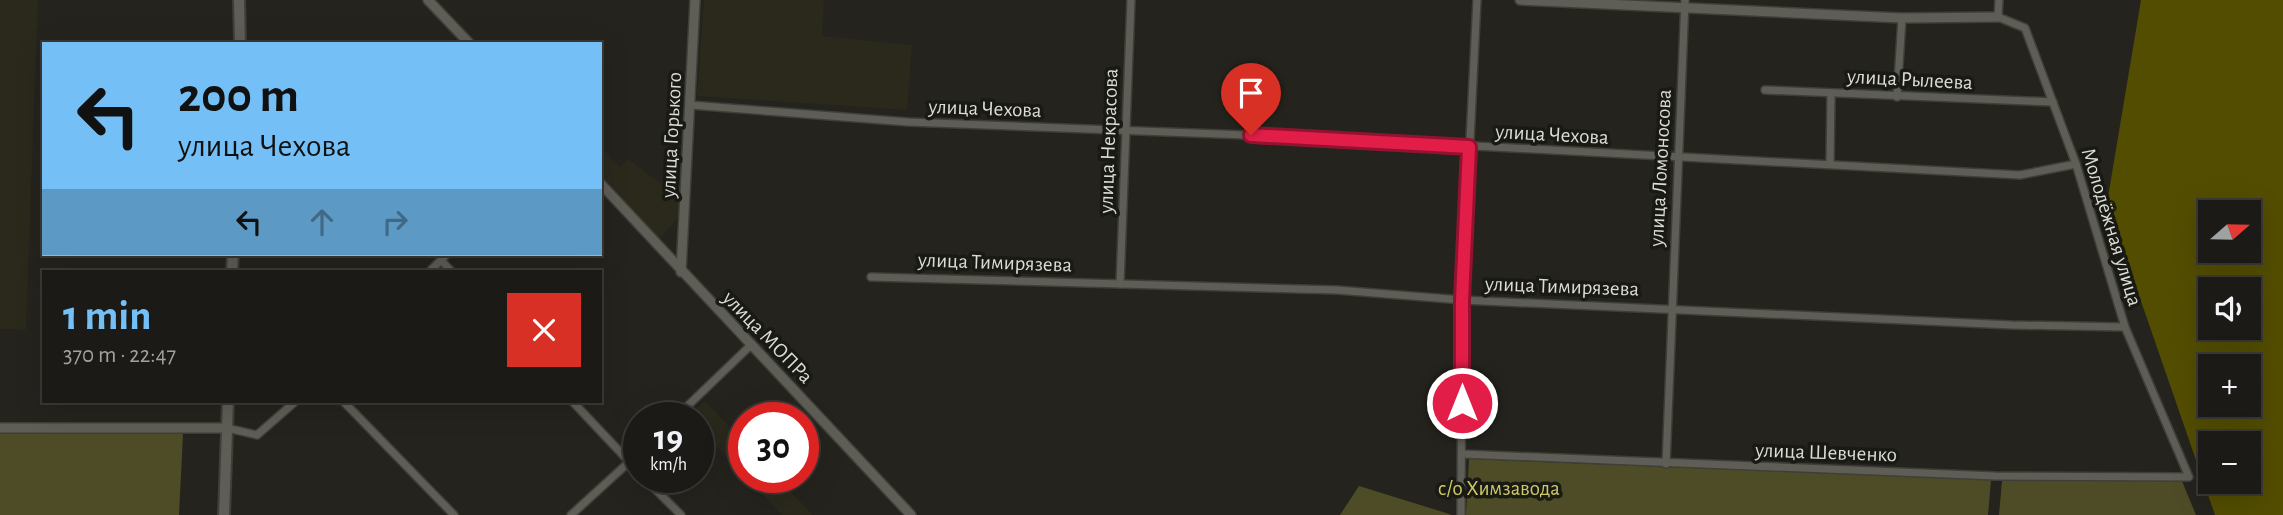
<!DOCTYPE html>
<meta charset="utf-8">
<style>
:root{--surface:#1b1a16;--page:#282723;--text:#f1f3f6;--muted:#a0a1a1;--line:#393835;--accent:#74c0f6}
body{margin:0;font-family:"Alegreya Sans",sans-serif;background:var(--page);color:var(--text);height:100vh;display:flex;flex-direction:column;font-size:26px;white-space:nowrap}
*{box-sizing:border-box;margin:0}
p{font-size:23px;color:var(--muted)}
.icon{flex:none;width:38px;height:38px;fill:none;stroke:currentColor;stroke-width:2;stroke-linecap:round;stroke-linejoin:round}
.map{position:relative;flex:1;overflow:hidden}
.panel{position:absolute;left:42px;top:270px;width:560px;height:133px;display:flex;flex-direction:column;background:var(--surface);border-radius:0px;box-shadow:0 7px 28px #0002,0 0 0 2px var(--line)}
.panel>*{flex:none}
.banner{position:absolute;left:42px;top:42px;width:560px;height:214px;border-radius:0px;box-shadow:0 7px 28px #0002,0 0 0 2px var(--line);background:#74c0f6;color:#111;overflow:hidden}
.needle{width:46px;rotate:70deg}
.buttons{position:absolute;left:2198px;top:200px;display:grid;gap:14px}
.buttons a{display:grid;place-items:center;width:63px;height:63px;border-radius:0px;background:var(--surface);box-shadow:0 7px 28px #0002,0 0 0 2px var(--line);font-size:35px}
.speed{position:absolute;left:623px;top:402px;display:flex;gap:14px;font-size:35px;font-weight:700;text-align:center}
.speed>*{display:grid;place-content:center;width:91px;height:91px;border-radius:50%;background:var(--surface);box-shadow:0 7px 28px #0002,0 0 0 2px var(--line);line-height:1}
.speed small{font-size:18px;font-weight:400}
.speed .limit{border:10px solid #d22;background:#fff;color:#111}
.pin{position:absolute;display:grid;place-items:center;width:60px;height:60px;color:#fff;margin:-72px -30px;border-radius:50% 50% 50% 0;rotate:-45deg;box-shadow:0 0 7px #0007}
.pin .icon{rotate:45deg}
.me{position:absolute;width:77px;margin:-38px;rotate:0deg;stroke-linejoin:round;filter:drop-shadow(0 0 5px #0008)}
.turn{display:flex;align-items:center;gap:24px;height:147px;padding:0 21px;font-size:32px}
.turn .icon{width:91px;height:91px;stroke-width:2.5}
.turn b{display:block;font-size:49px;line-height:60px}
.lanes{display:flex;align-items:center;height:66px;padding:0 21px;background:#0003;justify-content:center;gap:35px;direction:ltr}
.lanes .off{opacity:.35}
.round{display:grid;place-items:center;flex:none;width:74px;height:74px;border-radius:0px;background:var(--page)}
.overview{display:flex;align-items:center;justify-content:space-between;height:119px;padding:0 21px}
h1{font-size:42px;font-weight:700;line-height:52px;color:var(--accent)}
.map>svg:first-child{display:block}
</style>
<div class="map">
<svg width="2283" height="515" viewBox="0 0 2283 515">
<rect width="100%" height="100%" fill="#24231d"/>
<g fill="#2a291c">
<path d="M0,0H38L26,330L0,329Z"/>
<path d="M704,0H824L822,36L912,45L907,110L697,96Z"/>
<path d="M600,146L620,167L628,159L660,183L682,187L679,217L659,239L600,175Z"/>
<path d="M705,401L744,442V475L698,427V418L689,416Z"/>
<path d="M747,478H777L813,515H782Z"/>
</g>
<g fill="#4e4c26">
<path d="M0,434H183L179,515H0Z"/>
<path d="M1469,459L1991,480L1988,515H1466Z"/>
<path d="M2060,480L2182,481L2196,515H1999L2002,481Z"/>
<path d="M1359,486L1443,512L1452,515H1340Z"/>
</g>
<path fill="#524d00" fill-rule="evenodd" d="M2141,0H2283V515H2215L2107,203ZM2210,212H2249V250H2210ZM2210,289H2249V327H2210ZM2210,366H2249V404H2210ZM2210,443H2249V481H2210Z"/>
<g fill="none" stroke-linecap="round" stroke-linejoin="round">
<g stroke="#3f3f39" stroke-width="10">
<g id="minor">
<path d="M1765,90L2053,102"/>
<path d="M1897,97L1902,18"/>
<path d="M690,105L908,122L1326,138L2020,175L2076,164"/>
<path d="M1830,164L1831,93"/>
<path d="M441,260L451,271"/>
<path d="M430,271L447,254"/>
<path d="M871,277L1337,290L1462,300L2012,325L2125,327"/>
<path d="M1120,284L1131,0"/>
<path d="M343,401L454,515"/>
<path d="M572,401L639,472"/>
<path d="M675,418L751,345"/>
<path d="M227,428L257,435L296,401"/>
<path d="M1462,454L1995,476L2189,477L2125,327L2076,164L2025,28L1998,17L1999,0"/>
<path d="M1666,464L1685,0"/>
<path d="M644,478L681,515"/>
<path d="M571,515L639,453"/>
<path d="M1461,515L1462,300L1477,0"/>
</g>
</g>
<g stroke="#3f3f39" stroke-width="12">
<g id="tertiary">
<path d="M428,0L470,44"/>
<path d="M1520,0L1902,18L1998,17"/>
<path d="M600,183L911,515"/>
<path d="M681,272L695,0"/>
<path d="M0,428H227"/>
</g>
</g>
<g stroke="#3f3f39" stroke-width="14">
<g id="secondary">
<path d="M239,0L240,44"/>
<path d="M232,271L233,254"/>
<path d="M224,515L228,401"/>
</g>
</g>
<use href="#minor" stroke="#5e5d56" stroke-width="7"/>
<use href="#tertiary" stroke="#5e5d56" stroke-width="9"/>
<use href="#secondary" stroke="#5e5d56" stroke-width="10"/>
</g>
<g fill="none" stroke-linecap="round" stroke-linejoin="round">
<g stroke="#92132f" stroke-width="18">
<path id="route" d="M1251,135L1469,147L1462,300V403"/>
</g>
<use href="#route" stroke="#e11d48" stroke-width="12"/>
</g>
<g text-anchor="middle" stroke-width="7" stroke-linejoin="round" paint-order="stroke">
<g font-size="21" fill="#dcdcd7" stroke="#1a1a14">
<text transform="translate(1910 79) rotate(3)" y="7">улица Рылеева</text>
<text transform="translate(985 108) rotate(2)" y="7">улица Чехова</text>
<text transform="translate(1552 134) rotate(3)" y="7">улица Чехова</text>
<text transform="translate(671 135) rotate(-87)" y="7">улица Горького</text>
<text transform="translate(1108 141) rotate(-88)" y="7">улица Некрасова</text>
<text transform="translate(1660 168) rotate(-87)" y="7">улица Ломоносова</text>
<text transform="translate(2112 227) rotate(73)" y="7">Молодёжная улица</text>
<text transform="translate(995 262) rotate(2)" y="7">улица Тимирязева</text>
<text transform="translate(1562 286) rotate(2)" y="7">улица Тимирязева</text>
<text transform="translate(768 337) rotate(46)" y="7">улица МОПРа</text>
<text transform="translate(1826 452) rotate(2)" y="7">улица Шевченко</text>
</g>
<g font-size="21" fill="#cec869" stroke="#1a1a14">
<text x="1499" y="495">с/о Химзавода</text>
</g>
</g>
</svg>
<div class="buttons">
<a><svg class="needle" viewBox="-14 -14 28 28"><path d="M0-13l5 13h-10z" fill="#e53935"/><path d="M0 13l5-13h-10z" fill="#a0a1a1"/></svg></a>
<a><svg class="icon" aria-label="sound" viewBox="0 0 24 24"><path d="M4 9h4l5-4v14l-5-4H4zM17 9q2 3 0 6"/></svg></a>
<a>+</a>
<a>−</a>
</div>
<div class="speed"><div>19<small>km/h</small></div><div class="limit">30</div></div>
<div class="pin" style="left:1251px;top:135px;background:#d93025"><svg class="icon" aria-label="arrive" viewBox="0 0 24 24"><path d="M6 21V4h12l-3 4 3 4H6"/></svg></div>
<svg class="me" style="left:1462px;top:403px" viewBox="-20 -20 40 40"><circle r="17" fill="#e11d48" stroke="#fff" stroke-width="3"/><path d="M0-11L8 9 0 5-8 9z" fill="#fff"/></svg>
<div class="banner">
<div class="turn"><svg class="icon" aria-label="left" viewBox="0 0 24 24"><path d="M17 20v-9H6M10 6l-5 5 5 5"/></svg><div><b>200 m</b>улица Чехова</div></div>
<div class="lanes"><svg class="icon" aria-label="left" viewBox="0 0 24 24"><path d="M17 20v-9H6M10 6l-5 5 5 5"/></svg><svg class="icon off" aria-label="ahead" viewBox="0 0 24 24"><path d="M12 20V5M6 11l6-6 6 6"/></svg><svg class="icon off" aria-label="right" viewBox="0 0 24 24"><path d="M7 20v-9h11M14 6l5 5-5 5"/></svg></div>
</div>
<section class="panel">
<div class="overview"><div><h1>1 min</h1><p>370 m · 22:47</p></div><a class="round" style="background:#d93025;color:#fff"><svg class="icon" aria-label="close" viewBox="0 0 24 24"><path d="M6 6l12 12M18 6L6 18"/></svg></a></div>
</section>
</div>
